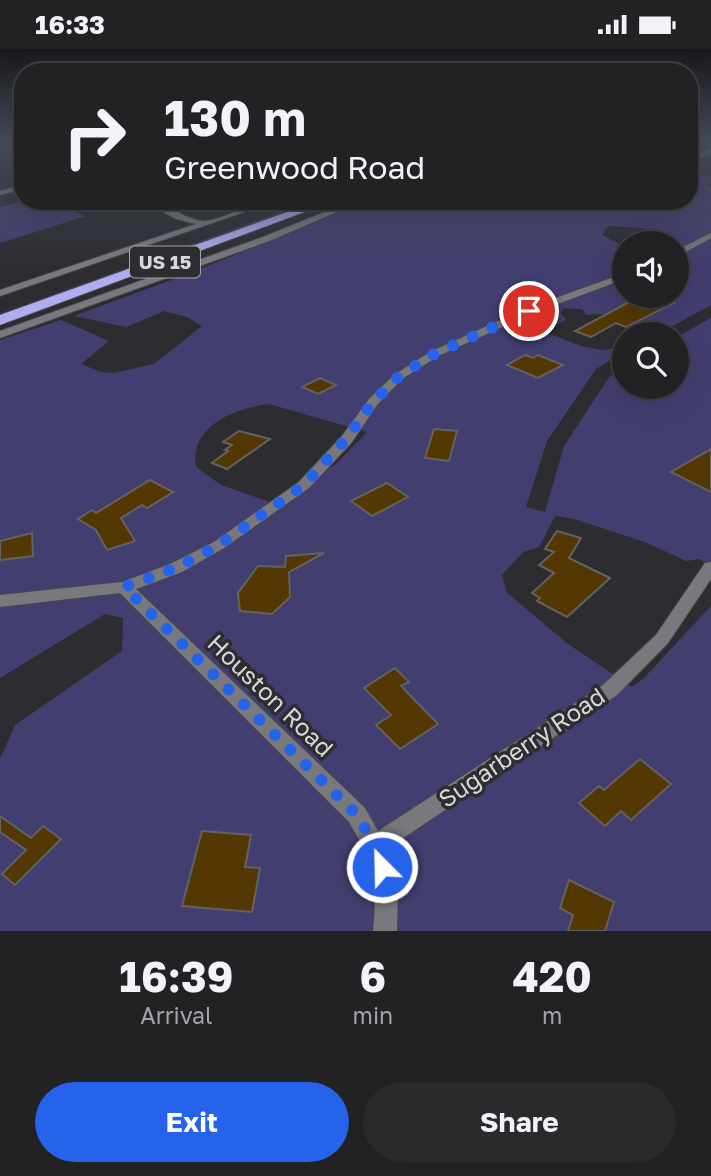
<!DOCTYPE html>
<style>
:root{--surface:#222225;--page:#2a2a2d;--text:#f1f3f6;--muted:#a2a4a7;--line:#3f3f42;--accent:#2563eb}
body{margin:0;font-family:"Golos Text",sans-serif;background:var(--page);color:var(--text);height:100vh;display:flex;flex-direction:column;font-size:26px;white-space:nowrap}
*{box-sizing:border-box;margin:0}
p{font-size:23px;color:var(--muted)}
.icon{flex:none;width:38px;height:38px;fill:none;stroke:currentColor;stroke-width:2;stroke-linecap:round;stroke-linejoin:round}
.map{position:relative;height:882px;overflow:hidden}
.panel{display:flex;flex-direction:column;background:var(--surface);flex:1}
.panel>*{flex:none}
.hud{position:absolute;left:14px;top:14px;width:684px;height:147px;border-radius:28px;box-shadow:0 7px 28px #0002,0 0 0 2px var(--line);background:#222225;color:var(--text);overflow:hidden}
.buttons{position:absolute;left:612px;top:182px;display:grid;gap:14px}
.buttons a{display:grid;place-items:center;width:77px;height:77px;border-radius:50%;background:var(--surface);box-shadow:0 7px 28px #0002,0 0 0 2px var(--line);font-size:35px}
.pin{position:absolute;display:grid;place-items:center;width:60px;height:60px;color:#fff;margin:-30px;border:4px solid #fff;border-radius:50%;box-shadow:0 2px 7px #0007}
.me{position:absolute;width:77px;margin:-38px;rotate:337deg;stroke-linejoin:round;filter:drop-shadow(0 0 5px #0008)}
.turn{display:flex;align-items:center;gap:24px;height:147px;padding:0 35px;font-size:32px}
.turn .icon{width:91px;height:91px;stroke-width:2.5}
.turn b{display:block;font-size:49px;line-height:60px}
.eta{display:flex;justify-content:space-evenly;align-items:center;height:119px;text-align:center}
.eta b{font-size:42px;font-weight:700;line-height:49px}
.button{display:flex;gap:14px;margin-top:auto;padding:14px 35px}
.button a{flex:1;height:80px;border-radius:42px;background:var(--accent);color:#fff;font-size:28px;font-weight:700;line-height:80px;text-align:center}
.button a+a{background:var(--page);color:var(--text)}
.status{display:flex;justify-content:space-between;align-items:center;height:49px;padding:0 35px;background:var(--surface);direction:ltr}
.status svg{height:19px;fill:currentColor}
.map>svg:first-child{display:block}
</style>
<div class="status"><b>16:33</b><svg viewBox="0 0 49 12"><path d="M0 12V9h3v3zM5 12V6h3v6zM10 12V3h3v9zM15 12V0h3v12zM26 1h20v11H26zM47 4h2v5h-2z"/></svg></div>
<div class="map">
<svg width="711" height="882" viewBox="0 0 711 882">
<rect width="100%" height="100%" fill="#2d2d31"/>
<g fill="#433e70" fill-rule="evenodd">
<path d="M690,122L711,128V134L705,136L711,138V256L658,285H640L642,276C622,266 609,263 587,266L582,260L564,259L561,264L566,271L558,275L544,269L534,272L532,278L581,297L601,301L625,298V303L596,320L547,392L526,458L545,463L564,397L610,327L625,319V338H677V288L711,269V516L699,510L686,512L645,493L574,470L555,467L539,498L523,503L502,526L507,544L568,595L632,638L644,629L711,557V882H0V710L15,676L122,602L123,569L105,565L0,629V291L61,271L109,292L81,315L101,323L113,324L154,315L202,277L187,268L164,262L126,278L74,267L193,223L367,152H690ZM608,177L642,179L656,184L658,194H677V247H625V198L602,186ZM269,355L367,383L335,416L270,453L221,436L196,418C189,377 235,359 269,355Z"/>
<path d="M23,152H41L86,167L0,194V158Z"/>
<path d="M311,152H323L0,268V265Z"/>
</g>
<g fill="#533804" stroke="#64615e" stroke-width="2">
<path d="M640,247H653L674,254L626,278L616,274L591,288L575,282Z"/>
<path d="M525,306L533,309L538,306L563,316L538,329L507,316Z"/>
<path d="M320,329L336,336L318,345L302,338Z"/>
<path d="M434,380L457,382L449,412L425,409Z"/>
<path d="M239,382L270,390L227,420L212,414L228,402L225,401L232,396L223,393Z"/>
<path d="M711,400V443L671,423Z"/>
<path d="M150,431L173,443L147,459L142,456L121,469L135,492L107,501L96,481L78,470L92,461L96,464Z"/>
<path d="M387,434L408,448L372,467L351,452Z"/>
<path d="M557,482L581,489L569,509L610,529L567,568L537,552L540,549L532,544L554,524L539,516L554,503L545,500Z"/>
<path d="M32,484L33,507L0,511V492Z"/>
<path d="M324,504L289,523L290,548L272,565L240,562L238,544L258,517L285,518L286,507Z"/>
<path d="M395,619L409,633L401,637L438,675L400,700L376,676L391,666L364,639Z"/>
<path d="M640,710L671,735L631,771L621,762L605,777L579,754L599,737L604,741Z"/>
<path d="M0,767L31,789L43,777L61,790L15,836L2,825L26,801L0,783Z"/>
<path d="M202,782L251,786L245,818L260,819L252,863L182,857Z"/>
<path d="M569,831L614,853L605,882H568L573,866L560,859Z"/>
</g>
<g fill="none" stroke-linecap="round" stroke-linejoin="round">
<g stroke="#48484b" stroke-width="2">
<g id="street">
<path d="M711,100V104L690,113V109Z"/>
<path d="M23,136V140L0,146V142Z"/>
<path d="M144,152C165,152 181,169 201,172C218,174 252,152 276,152L0,247V241L196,175L176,170Z"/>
<path d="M352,152H363L269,192L0,289V282L263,188Z"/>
<path d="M711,184V189L677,208V201Z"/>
<path d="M625,224V230L533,264L438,307L402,330L377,356L352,393L309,439L224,499L182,523L136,540L365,759L378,782L603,636L656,586L705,514L711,513V530L668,594L617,646L387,800L398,834L397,882H373C378,836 372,812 349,773L120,544L0,558V546L122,533L170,515L214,493L299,433L342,387L369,350L394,326L430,303L525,260Z"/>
</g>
</g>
<g stroke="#48484b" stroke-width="2">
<path id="highway" d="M318,152H334L0,276V266Z"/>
</g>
<use href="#street" fill="#79797d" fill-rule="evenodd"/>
<use href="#highway" fill="#afacf2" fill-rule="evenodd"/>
</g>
<linearGradient id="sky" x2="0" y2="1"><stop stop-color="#19191b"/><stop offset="0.43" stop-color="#464c5a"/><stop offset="1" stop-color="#464c5a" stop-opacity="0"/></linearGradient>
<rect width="711" height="214" fill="url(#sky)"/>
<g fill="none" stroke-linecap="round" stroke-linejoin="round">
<path stroke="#2563eb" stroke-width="12" stroke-dasharray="0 21.6" d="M382,818L375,796L357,766L124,538L176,519L219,496L304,436L346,390L373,353L398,328L434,305L529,262"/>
</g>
<g text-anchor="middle" stroke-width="7" stroke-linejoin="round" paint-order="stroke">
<rect fill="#2d2d31" stroke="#a4a4a7" stroke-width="2" x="130" y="197.5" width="70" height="31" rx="5"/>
<g font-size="19" font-weight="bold" fill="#d7d7d9">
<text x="165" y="220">US 15</text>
</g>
<g font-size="24" fill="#d7d7d9" stroke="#2d2d31">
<text transform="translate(270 647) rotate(44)" y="8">Houston Road</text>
<text transform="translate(522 699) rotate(-34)" y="8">Sugarberry Road</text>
</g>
</g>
</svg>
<div class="buttons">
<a><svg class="icon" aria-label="sound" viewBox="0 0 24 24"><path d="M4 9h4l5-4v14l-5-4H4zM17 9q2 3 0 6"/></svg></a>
<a><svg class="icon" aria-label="search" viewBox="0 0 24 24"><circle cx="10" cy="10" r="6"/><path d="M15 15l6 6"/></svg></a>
</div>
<div class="pin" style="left:529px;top:262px;background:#d93025"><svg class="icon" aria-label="arrive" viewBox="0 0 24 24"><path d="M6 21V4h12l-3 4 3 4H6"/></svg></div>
<svg class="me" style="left:382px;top:818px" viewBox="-20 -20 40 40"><circle r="17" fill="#2563eb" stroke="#fff" stroke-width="3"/><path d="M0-11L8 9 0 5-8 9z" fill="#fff"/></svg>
<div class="hud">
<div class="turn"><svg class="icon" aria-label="right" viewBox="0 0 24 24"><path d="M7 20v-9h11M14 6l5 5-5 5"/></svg><div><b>130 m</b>Greenwood Road</div></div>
</div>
</div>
<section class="panel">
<div class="eta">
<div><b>16:39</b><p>Arrival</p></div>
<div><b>6</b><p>min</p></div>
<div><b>420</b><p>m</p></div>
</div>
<div class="button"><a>Exit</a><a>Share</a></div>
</section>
